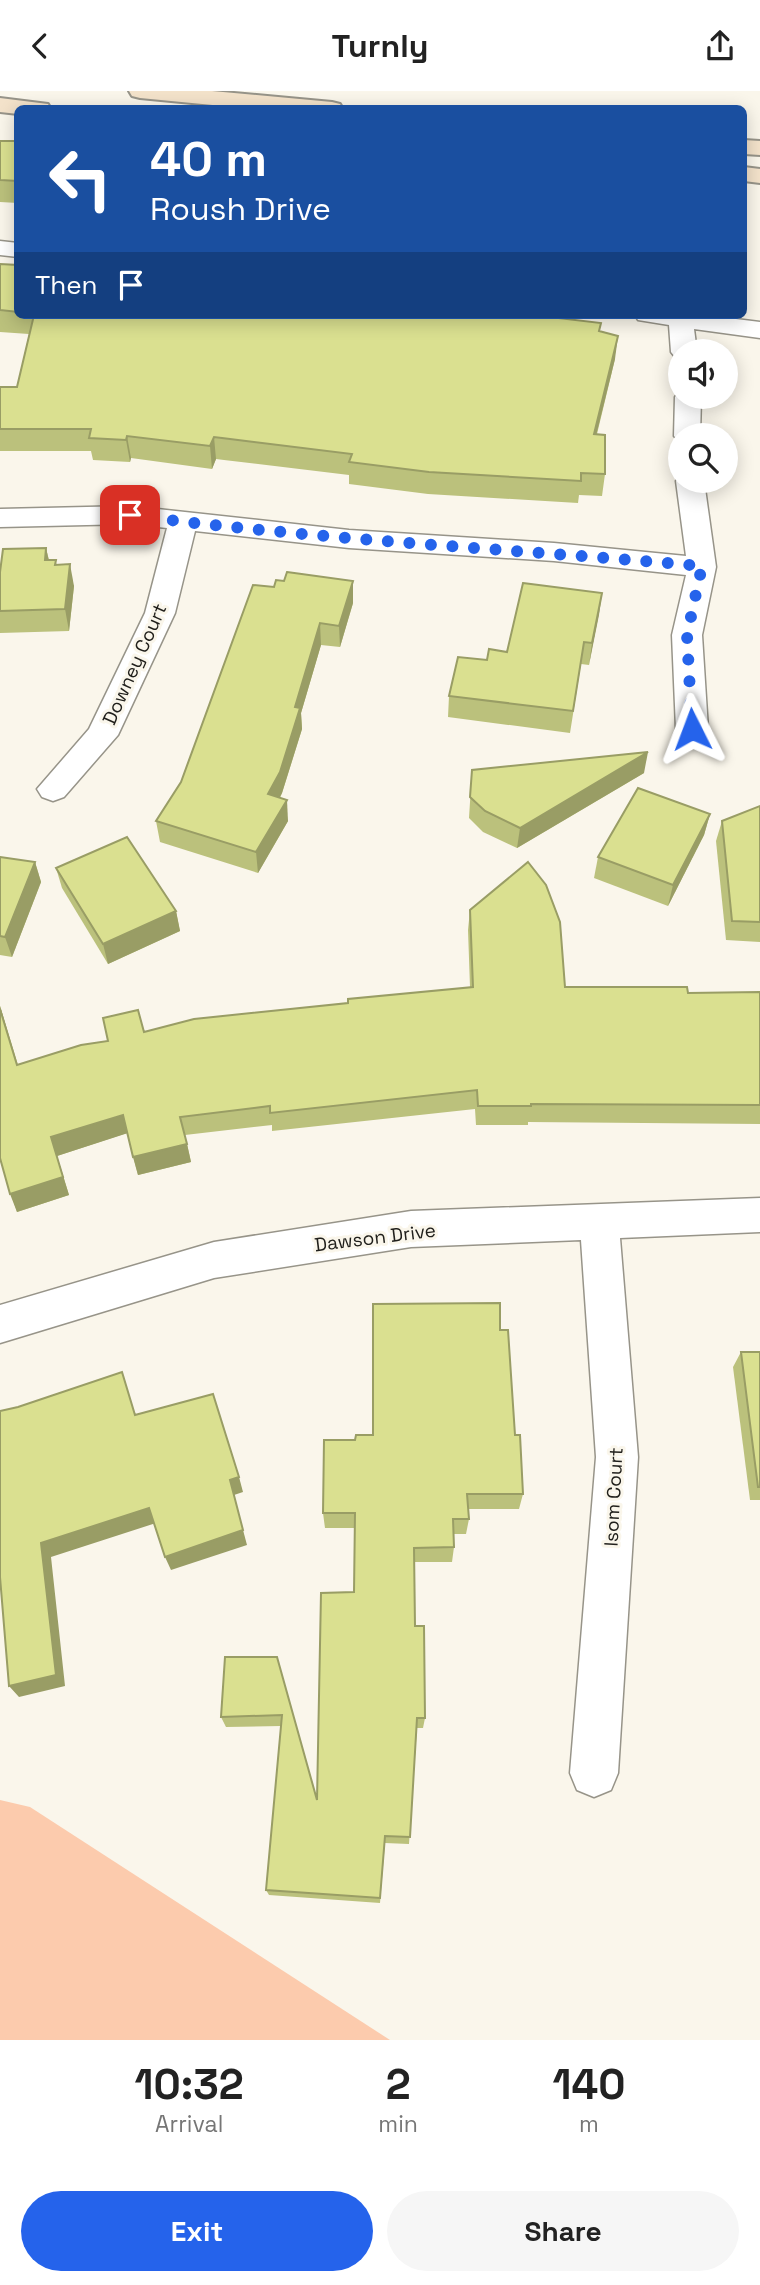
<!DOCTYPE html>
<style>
:root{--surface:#fff;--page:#f6f6f6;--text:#222;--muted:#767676;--accent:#2563eb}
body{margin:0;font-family:"Space Grotesk",sans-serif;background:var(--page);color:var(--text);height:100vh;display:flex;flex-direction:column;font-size:26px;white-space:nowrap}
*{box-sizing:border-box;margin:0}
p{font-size:23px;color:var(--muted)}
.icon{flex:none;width:38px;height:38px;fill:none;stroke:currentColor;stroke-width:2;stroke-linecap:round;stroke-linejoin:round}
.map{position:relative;height:1949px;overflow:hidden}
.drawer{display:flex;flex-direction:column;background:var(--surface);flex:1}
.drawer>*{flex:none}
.guide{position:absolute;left:14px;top:14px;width:733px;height:214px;border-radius:10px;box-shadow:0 4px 18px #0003;background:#1a4fa0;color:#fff;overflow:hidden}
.controls{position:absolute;left:668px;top:248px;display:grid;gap:14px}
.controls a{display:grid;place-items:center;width:70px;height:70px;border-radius:50%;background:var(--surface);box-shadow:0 4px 18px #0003;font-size:35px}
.pin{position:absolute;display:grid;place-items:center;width:60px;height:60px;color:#fff;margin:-30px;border-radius:14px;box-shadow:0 4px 10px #0006}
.me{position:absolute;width:77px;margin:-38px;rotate:357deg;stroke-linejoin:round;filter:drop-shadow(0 0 5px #0008)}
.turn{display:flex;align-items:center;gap:24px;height:147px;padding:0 21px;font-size:32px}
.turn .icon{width:91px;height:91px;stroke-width:2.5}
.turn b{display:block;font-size:49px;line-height:60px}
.then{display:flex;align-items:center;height:66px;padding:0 21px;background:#0003;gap:14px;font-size:26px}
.eta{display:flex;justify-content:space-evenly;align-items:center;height:119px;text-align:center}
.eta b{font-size:42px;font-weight:700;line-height:49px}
.primary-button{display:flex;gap:14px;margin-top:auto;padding:14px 21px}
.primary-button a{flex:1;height:80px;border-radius:42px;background:var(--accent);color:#fff;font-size:28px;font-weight:700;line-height:80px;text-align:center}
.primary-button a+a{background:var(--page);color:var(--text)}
header{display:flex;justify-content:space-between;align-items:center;height:91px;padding:0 21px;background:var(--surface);font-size:32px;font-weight:700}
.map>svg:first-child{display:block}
</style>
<header><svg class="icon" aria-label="back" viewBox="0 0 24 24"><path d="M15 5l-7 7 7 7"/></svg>Turnly<svg class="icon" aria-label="share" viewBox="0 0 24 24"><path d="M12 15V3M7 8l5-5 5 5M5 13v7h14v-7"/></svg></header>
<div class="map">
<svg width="760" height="1949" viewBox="0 0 760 1949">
<rect width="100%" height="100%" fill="#faf6eb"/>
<path fill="#fccbad" d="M0,1709L30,1716L390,1949H0Z"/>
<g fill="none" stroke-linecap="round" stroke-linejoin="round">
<g stroke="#979489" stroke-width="3">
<g id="minor">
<path d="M0,150L18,152V166L0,164Z"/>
<path d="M635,224H704L760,231V247L694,238L697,261H681V268L675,266L671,261L669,234L638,229Z"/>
<path d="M679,300L681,306H701L700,345H681V352L674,345L675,306Z"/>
<path d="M681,384V390H704L716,476L702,544L708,638L703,646L692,649L681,646L676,638L672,544L686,484L554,470L349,457L195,440L175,522L118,644L64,706L53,710L42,706L37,698L89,638L145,522L167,437L130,433L0,436V418L130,415L349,439L554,452L686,465L676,390Z"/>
<path d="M760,1107V1141L620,1147L638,1366L618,1682L611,1699L594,1706L577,1699L570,1682L596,1366L581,1149L411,1156L214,1187L0,1252V1214L214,1151L411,1120Z"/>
</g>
</g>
<g stroke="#979489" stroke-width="4">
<g id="secondary">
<path d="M129,0H212L332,11L340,13L343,18H254L140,7L132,5Z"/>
<path d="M0,7L48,13L51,18H18V23L0,21Z"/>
<path d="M744,49L760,50V64L744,63Z"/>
<path d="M744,76L760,78V92L744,90Z"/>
</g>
</g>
<use href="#minor" fill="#fff" fill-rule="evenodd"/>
<use href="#secondary" fill="#f3e2ca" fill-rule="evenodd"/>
</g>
<g fill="#bbc17c">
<path d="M0,50H18V112L0,111Z"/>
<path d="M0,173L18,174V224H533L600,240L615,268L597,343L605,383L602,405L579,404L578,412L428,403L349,393V384L224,369L216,368L212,378L131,367L130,371L93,369L91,360H0V296H17L29,243L0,241Z"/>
<path d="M46,457L49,469L57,473L74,495L69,540L0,542V481Z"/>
<path d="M274,496L353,512L340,556L321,554L301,622L302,638L282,702L280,707L288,730L258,782L160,751L156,730L181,691Z"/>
<path d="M602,502L589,574L581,573L570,642L448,626L449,605L487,569L507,561Z"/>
<path d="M472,679L644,682L517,757L483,741L469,727Z"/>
<path d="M760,715V851L726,849L716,750L722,730Z"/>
<path d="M710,723L704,744L668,815L594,787L598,766Z"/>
<path d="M0,766L35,771L41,791L12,866L0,864Z"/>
<path d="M56,777L176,820L180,840L108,873L62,797Z"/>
<path d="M470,819L565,896L688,902L760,901V1033L528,1031V1034H476L475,1018L272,1040V1034L185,1044L191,1071L138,1084L127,1042L57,1065L69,1104L17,1121L0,1069V915L18,974L144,941L348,912L470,896L468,839Z"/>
<path d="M500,1239L523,1403L519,1418H468L469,1428L466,1443H453L454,1456L452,1471H414L415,1535L425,1627L423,1637H417L409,1753L385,1752L380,1812L269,1804L266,1799L281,1635L226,1636L221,1626L277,1566L317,1709L354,1501L355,1437H325L323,1422L355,1349L373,1344Z"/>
<path d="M741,1261H760V1409H750L733,1276Z"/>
</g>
<g fill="#999d65">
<path d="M618,245L615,268L591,365L594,343Z"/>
<path d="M127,345L131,367L130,371L126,349Z"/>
<path d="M214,346L216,368L212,378L210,355Z"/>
<path d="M46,457L51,479L45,469Z"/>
<path d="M70,473L74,495L69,540L65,518Z"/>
<path d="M353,490V512L340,556L339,535Z"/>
<path d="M602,502L599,524L589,574L592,552Z"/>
<path d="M320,532L321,554L301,622L302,638L282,702L270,724L268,703Z"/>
<path d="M648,661L644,682L517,757L520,737Z"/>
<path d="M287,709L288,730L258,782L256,761Z"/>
<path d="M710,723L704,744L668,815L673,794Z"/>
<path d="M35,771L41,791L12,866L5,846Z"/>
<path d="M176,820L180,840L108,873L103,853Z"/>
<path d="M0,915L23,993L17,974L0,918Z"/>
<path d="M123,1024L128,1042L57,1065L69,1104L17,1121L10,1103L51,1046Z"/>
<path d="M187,1053L191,1071L138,1084L133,1066Z"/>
<path d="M239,1386L243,1401L234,1404L230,1389Z"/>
<path d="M149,1417L156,1432L51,1466L65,1595L19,1606L9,1595L41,1452Z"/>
<path d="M243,1439L247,1454L171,1479L165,1466Z"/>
</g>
<g fill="#dae090" stroke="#999d65" stroke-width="2">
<path d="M0,50H18V90L0,89Z"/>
<path d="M0,173L18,174V221L0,219Z"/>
<path d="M34,224H533L601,232L599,240L618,245L594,343L605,344V383L581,382V390L429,381L349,371L352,363L222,347L214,346L210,355L127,345L126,349L89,347L91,338H0V296H17Z"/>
<path d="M46,457L45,469H56L55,474L70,473L65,518L0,520V481L3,458Z"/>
<path d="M287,481L353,490L339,535L320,532L295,616L300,617L280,681L268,703L287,709L256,761L156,730L181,691L253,494L274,496L276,489L284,490Z"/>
<path d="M523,492L602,502L592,552L584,551L573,620L449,605L458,566L487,569L489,558L507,561Z"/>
<path d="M648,661L520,737L485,720L470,706L472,679Z"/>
<path d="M638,697L710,723L673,794L598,766Z"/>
<path d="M760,715V831L732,830L722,730Z"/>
<path d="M127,746L176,820L103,853L56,777Z"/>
<path d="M0,766L35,771L5,846L0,845Z"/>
<path d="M528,771L546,794L560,831L565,896H687L688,902L760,901V1014L531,1013V1015H478L477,999L270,1022V1015L180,1026L187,1053L133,1066L123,1024L51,1046L63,1086L10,1103L0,1067V918L17,974L81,954L108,950L103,927L138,919L144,941L194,928L348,912V908L473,896L470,819Z"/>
<path d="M500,1212V1239H508L515,1344H520L523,1403H467L469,1428H453L454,1456L414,1457L415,1535H424L425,1627H417L410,1746L385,1745L380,1807L266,1799L282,1624L221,1626L225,1566H277L317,1709L321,1502L354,1501L355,1422H323L324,1349H355L356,1344H373V1213Z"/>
<path d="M741,1261H760V1396H758Z"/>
<path d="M122,1281L135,1324L213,1303L239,1386L230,1389L243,1439L165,1466L149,1417L41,1452L56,1584L9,1595L0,1486V1320L18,1316Z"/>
</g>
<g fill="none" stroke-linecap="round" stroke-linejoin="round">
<path stroke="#2563eb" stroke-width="12" stroke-dasharray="0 21.6" d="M130,424C320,449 511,458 702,475L687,544L692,638"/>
</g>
<g text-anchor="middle" stroke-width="6" stroke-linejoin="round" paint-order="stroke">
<g font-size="19" fill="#21201c" stroke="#faf6eb">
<text transform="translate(134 573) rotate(-66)" y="7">Downey Court</text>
<text transform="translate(375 1146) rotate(-7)" y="7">Dawson Drive</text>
<text transform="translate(613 1406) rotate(-87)" y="7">Isom Court</text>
</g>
</g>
</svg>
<div class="controls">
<a><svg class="icon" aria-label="sound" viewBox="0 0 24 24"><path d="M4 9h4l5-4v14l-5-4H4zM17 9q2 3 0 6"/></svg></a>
<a><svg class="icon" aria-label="search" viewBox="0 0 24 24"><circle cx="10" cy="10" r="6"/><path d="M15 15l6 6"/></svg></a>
</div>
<div class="pin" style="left:130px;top:424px;background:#d93025"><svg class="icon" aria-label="arrive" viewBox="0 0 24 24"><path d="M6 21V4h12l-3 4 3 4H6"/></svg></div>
<svg class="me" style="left:692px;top:638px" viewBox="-20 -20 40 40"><path d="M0-17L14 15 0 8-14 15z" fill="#2563eb" stroke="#fff" stroke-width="4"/></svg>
<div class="guide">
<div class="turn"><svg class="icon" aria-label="left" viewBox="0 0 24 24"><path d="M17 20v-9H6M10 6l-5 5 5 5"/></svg><div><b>40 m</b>Roush Drive</div></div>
<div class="then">Then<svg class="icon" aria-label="arrive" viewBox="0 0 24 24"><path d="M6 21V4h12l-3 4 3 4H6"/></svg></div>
</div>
</div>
<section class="drawer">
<div class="eta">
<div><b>10:32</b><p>Arrival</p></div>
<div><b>2</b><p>min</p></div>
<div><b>140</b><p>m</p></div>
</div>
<div class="primary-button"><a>Exit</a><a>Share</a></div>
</section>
